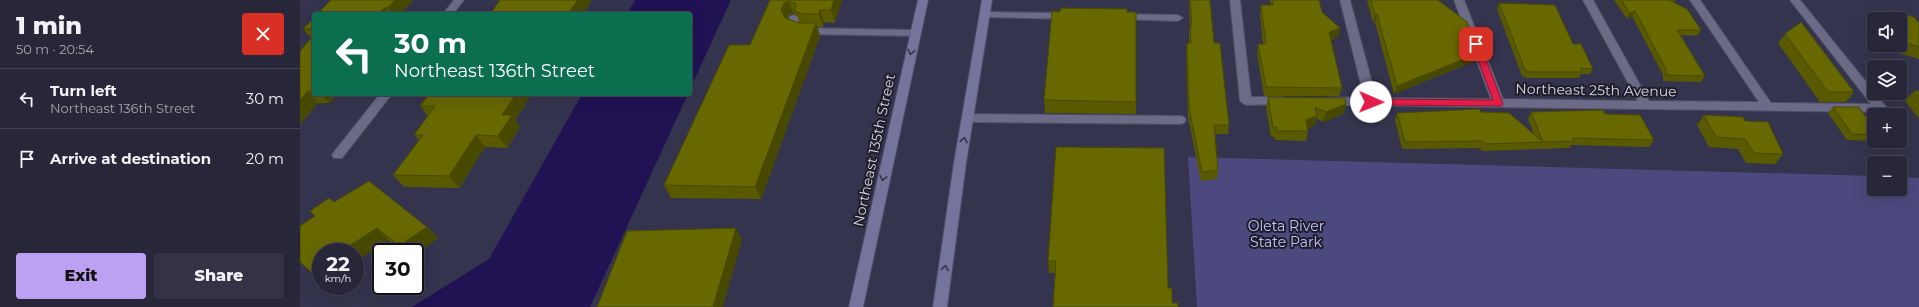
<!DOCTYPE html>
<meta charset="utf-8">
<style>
:root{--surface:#28273a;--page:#343345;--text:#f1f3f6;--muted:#a5a5af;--line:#444454;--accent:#bca0f2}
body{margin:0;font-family:Montserrat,sans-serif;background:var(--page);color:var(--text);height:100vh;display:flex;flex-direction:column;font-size:15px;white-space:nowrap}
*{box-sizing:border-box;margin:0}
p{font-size:13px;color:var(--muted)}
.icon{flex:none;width:22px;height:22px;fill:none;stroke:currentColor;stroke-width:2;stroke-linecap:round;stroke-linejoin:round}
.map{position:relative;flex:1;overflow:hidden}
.panel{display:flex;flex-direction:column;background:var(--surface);width:300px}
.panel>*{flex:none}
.top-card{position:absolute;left:12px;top:12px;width:380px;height:84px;border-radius:4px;box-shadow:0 4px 16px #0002,0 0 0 1px var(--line);background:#0b6e4f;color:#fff;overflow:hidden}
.buttons{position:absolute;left:1567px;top:12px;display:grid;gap:8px}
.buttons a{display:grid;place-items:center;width:40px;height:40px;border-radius:4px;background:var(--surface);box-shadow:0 4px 16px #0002,0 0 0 1px var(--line);font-size:20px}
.speed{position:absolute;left:12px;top:243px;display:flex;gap:8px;font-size:20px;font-weight:700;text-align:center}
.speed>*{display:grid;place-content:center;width:52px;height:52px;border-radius:50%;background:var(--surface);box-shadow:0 4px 16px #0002,0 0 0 1px var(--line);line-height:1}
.speed small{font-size:10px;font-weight:400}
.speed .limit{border:2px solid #111;border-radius:6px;background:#fff;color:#111}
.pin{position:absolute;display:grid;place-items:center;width:34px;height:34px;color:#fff;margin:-17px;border-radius:8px;box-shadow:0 2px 6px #0006}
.me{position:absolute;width:44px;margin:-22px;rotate:91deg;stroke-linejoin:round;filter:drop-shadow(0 0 3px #0008)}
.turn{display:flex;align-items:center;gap:14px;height:84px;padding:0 16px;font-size:18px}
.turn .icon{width:52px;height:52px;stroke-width:2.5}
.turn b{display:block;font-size:28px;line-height:34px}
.round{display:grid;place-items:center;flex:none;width:42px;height:42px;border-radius:4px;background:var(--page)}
.head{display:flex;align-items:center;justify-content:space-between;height:68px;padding:0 16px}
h1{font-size:24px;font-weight:800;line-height:30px}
.primary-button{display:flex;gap:8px;margin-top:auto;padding:8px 16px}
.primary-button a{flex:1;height:46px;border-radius:4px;background:var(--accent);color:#111;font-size:16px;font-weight:800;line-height:46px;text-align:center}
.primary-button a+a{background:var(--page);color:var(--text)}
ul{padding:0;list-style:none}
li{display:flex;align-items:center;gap:12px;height:60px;padding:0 16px;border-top:1px solid var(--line)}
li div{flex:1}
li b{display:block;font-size:15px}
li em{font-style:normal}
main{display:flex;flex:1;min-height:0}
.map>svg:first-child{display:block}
</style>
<main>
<section class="panel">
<div class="head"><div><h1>1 min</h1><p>50 m · 20:54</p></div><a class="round" style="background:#d93025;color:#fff"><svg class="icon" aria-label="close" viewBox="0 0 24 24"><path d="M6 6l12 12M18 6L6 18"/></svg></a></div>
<ul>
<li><svg class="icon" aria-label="left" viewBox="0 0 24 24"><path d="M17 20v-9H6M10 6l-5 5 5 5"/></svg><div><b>Turn left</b><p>Northeast 136th Street</p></div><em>30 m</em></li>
<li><svg class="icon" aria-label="arrive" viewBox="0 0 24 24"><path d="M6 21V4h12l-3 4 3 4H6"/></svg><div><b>Arrive at destination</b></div><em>20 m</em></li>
</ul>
<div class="primary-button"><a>Exit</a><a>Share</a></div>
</section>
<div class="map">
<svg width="1619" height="307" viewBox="0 0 1619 307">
<rect width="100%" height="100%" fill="#35344e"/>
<path fill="#4c497e" d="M888,157L1574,176V189H1600V177L1619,178V307H897Z"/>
<g fill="#201253">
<path d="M335,0H431L390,89V14H327Z"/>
<path d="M282,94H388L290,307H112L189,259Z"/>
</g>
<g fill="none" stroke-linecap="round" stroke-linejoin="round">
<g stroke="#514f65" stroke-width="2">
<g id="lane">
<path d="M685,12L767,13L772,16L767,19L681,17L680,15L681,13Z"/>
<path d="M819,14L878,15L883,18L878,21L815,19L814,17L815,15Z"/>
<path d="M494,15L499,18L498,25L505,28L615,30L620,33L615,36L503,34L490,29L487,23L490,16Z"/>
<path d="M668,114L880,116L884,117L886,120L884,123L880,124L668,122L662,118Z"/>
</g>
</g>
<g stroke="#514f65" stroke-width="2">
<g id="street">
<path d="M154,0H164L153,14H143Z"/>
<path d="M930,0H940L951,97H982L988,101L986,104L946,105L940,101Z"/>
<path d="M1040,0H1050L1076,98L1191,99L1154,0H1164L1203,99L1338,101L1283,0H1293L1349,101L1459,102L1390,0H1400L1471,103L1571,104L1490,0H1500L1587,108L1581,112L1030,105L1026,104L1024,101L1026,98L1064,97Z"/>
<path d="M80,94H92L42,158H34L32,155L34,152Z"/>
</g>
</g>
<g stroke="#514f65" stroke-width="2">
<g id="secondary">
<path d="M618,0H628L563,307H549Z"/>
<path d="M682,0H692L666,163L647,307H633L654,163Z"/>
</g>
</g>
<use href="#lane" fill="#6b6b88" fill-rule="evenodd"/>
<use href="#street" fill="#6b6b88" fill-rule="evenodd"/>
<use href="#secondary" fill="#74749d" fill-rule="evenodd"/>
</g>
<g fill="#595900" fill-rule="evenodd">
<path d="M31,0H113L101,14H17Z"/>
<path d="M470,0H542L535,23L524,22L523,27H517L520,36L461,199L371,198L364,185L450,45ZM494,14L497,15L499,23L487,18L489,15Z"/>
<path d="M889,0H910L914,43L929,125L928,134H915L918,170L917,179L901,181L888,117L886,51L887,43H889V35L890,26Z"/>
<path d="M970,0H1019L1022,12L1038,37L1031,40L1042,88L1039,96H964L957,53L958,44H963L960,14L961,5H971Z"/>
<path d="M1067,0H1138L1175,61L1094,94L1075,22L1073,23Z"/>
<path d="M1314,0H1376L1372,2L1401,30L1397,36L1381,35L1405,76L1401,82L1363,81V75L1332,16L1327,19Z"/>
<path d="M1199,3L1273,44L1293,69L1290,74H1281L1279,78H1227L1222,76L1197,9Z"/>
<path d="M1588,10L1619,23V59L1578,47V45H1600V19H1580Z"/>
<path d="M827,12L836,102V114L745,113L744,100Z"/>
<path d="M14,18V94H37L30,103H18L0,124V51L11,38L3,29Z"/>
<path d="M1485,34L1554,92L1546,102H1520L1478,43Z"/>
<path d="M1614,91H1619V119L1605,101Z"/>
<path d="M129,94H231V95L215,120L220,127L207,148L185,147L159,188L104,187L93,175L119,140L114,135L128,116L120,106Z"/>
<path d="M968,97L1046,104L1043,114L1023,122L1016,118L1015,125L1008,128V131L1006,141L975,140L974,137H971L966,107Z"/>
<path d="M1533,107L1574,129V140L1573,141L1547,140L1528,113Z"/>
<path d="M1181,112L1234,134L1228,119L1231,112L1305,114L1354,140L1349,147L1271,145L1270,148L1183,151L1179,148L1102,149L1095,120L1097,113Z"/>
<path d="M1404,115L1445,121L1483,154L1475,164L1446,163L1438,149L1409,147L1397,125Z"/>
<path d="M756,147L868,288L872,303L878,307L755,273H749L748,261Z"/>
<path d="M34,202L127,227L138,238L115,252H104L88,240L55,262V252Z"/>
</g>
<g fill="#484900">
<path d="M95,0H113L101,14H93L88,8Z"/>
<path d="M278,0H292L283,14H268Z"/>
<path d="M534,0H542L535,23L531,10Z"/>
<path d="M489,1L494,14L489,15L486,22L481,10L484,3Z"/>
<path d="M84,8L89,14H79Z"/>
<path d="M520,10L524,22L523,27L519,14Z"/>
<path d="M1335,11L1332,16L1327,19L1330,13Z"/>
<path d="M1077,14L1075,22L1073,23L1075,15Z"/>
<path d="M516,23L520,36L461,199L455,187Z"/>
<path d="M1040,28L1038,37L1027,41L1029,32Z"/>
<path d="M1179,53L1175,61L1094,94L1097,86Z"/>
<path d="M8,91L18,103L0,124V100Z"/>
<path d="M21,94H37L30,103Z"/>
<path d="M216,94H231V95L215,120L220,127L207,148L198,136L202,115Z"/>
<path d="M1046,104L1043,114L1023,122L1026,112Z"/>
<path d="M1017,116L1015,125L1004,130L1006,120Z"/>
<path d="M176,135L185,147L159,188L149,176Z"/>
<path d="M127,227L138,238L115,255V252H105L99,246Z"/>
<path d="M77,228L88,240L55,262V252H40Z"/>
<path d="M436,228L442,240L423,307H413Z"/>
<path d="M21,265V281L11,272Z"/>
</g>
<g fill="#676800" stroke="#484900">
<path d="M31,0H95L88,8H84L79,14H17Z"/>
<path d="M200,0H278L268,14H190Z"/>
<path d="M470,0H534L531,10H520L519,14H501L495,11L496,4L489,1L484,3L481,10L485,18L499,23H516L455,187L364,185L429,45H450Z"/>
<path d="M890,0H910L914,43H920L929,125H914L918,170L902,172L889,108L887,43H891L890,26H892Z"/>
<path d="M973,0H1019L1022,12L1040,28L1029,32L1042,88L966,87L958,44H966L961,5H973Z"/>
<path d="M1071,0H1138L1167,22L1179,53L1097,86L1077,14L1075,15Z"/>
<path d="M1321,0H1369L1387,9L1401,30H1377L1405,76L1366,75V69L1335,11L1330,13Z"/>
<path d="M1199,3L1255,5L1273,44H1281L1293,69L1281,68L1282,72H1230L1225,70Z"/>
<path d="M761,8L827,9V12H836V102L744,100L752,11L760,12Z"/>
<path d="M1588,10L1614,17L1619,23V47L1600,41V19H1587Z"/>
<path d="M14,18V29H3Z"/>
<path d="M1501,22L1554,92H1528L1485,34Z"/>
<path d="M14,35V91H8L0,100V51Z"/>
<path d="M1614,91H1619V97Z"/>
<path d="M129,94H216L202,115H212L198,136L176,135L149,176L93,175L123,135H114L135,106H120Z"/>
<path d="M968,97L1045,98L1046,104L1026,112L1015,107L1017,116L1006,120L1008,131H977L976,127H973Z"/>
<path d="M1533,107H1559L1574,129V135L1552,134Z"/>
<path d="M1180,109L1181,112L1209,113L1243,142L1231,112L1303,110L1305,114L1340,115L1354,140L1272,138L1274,141L1187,144L1182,141L1105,142L1097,113Z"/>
<path d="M1404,115L1443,117L1445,121L1468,122L1483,154L1454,153L1445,139L1416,137Z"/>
<path d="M756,147L864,148L868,288H872V303H878V307H753L756,261H748Z"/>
<path d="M69,181L127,227L99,246L77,228L40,252H21V265L11,272L0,262V226L15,216L10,211L29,198L34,202Z"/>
<path d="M436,228L413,307H297L327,231Z"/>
</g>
<defs><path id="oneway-chevron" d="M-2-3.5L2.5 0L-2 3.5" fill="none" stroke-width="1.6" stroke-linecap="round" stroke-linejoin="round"/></defs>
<g stroke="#343346">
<use href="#oneway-chevron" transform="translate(611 52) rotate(103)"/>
<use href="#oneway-chevron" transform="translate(664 140) rotate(-80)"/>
<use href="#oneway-chevron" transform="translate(583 178) rotate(102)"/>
<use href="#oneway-chevron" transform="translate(645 268) rotate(-82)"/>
</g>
<path fill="#e11d48" stroke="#92132f" d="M1176,42L1180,44L1203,104L1202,106L1071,105L1067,102L1071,99L1193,100L1172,44Z"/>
<g text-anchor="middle" stroke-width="4" stroke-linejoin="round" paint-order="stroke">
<g font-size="14" fill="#d6d6e7" stroke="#1e1d29">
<text transform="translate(1296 90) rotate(1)" y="5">Northeast 25th Avenue</text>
<text transform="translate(574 150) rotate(-78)" y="5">Northeast 135th Street</text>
</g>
<g font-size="14" fill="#c3c2ff" stroke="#1e1d29">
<text x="986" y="231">Oleta River<tspan x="986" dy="16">State Park</tspan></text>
</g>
</g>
</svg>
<div class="buttons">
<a><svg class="icon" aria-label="sound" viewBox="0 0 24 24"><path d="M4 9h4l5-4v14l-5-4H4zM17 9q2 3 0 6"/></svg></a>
<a><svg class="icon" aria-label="layers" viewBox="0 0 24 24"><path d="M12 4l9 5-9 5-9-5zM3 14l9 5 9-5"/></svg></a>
<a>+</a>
<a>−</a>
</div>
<div class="speed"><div>22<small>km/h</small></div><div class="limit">30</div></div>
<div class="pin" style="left:1176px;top:44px;background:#d93025"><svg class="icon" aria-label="arrive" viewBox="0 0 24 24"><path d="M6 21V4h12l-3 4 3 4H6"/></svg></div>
<svg class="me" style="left:1071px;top:102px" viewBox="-20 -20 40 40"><circle r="19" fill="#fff"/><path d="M0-13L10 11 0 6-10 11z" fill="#e11d48"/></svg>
<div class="top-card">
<div class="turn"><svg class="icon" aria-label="left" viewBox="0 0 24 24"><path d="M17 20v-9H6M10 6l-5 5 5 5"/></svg><div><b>30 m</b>Northeast 136th Street</div></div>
</div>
</div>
</main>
